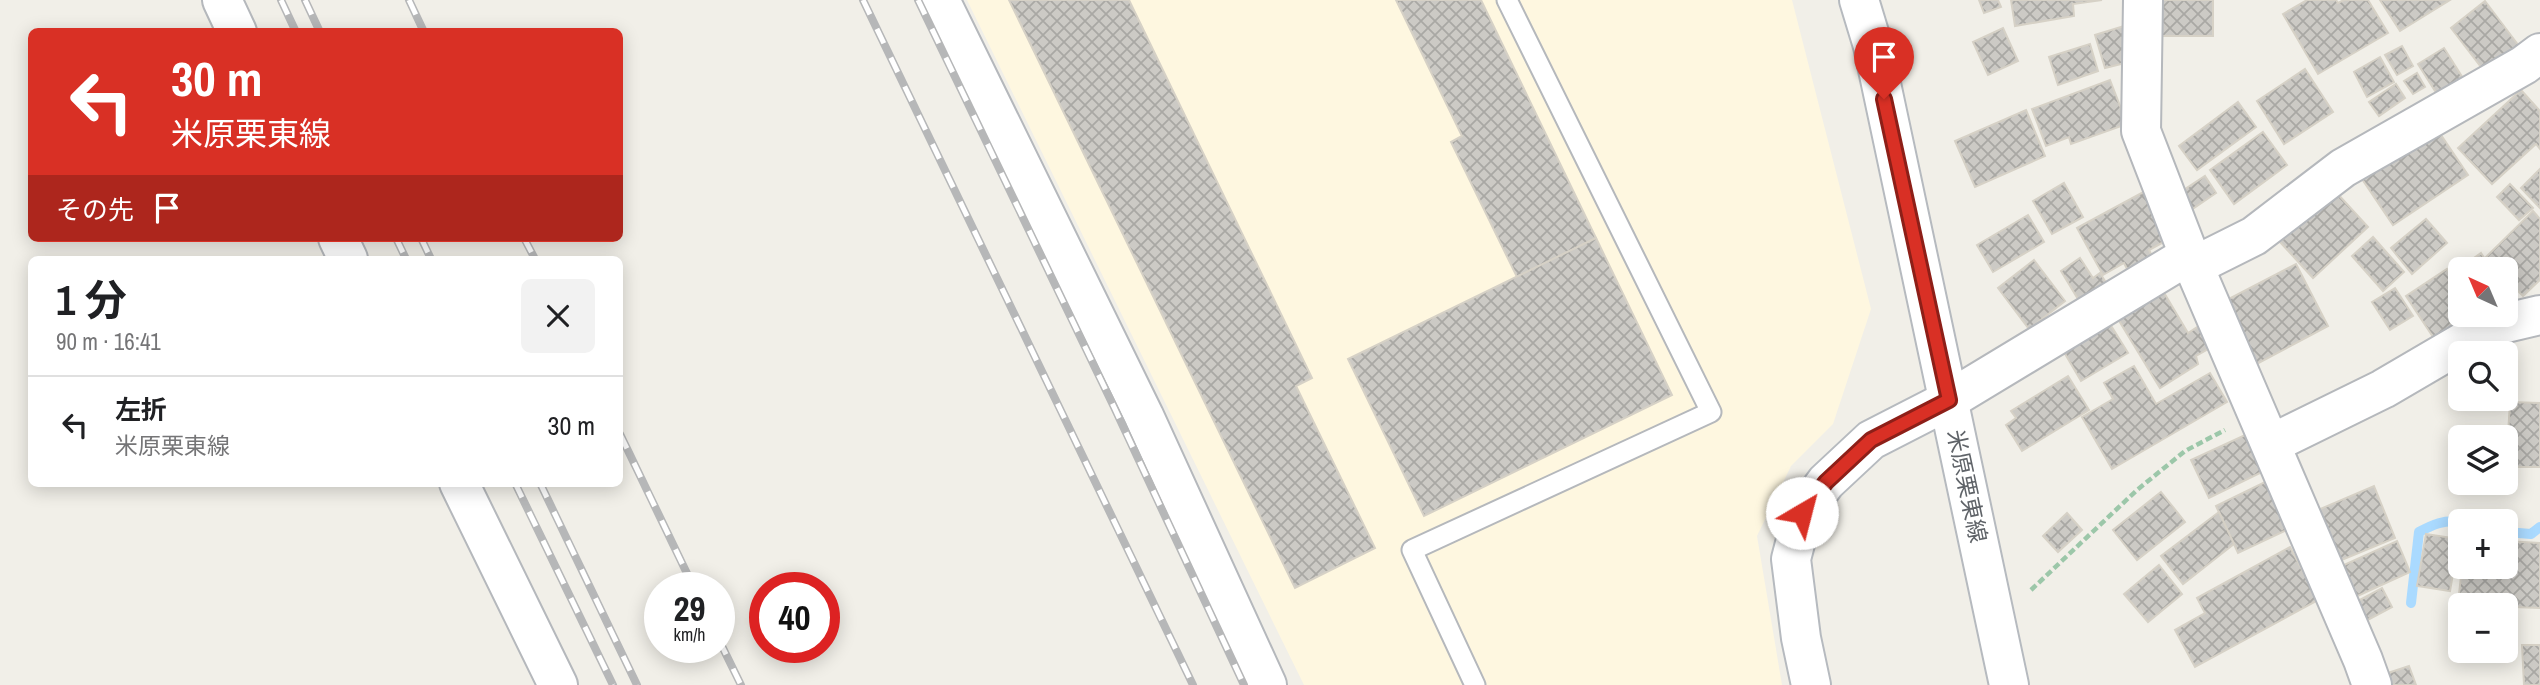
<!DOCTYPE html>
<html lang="ja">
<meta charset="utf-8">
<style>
:root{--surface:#fff;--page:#f2f2f2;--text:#202124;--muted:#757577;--line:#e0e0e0}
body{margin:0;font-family:"Archivo Narrow","Noto Sans JP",sans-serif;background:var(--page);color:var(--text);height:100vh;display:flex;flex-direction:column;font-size:26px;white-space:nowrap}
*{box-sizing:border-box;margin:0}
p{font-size:23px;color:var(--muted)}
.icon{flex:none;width:38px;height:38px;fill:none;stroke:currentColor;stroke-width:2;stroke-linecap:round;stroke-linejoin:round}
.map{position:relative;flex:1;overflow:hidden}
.drawer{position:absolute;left:28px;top:256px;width:595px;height:231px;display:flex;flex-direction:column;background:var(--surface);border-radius:10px;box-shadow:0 4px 18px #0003}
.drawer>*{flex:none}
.banner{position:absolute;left:28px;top:28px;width:595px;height:214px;border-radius:10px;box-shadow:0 4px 18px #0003;background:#d93025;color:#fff;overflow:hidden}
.needle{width:46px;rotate:316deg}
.controls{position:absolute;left:2448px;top:257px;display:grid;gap:14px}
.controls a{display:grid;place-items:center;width:70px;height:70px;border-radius:10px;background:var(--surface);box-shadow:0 4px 18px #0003;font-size:35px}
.speed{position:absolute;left:644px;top:572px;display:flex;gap:14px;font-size:35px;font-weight:700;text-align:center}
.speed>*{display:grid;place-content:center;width:91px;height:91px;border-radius:50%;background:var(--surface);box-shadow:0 4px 18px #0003;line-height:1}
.speed small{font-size:18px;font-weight:400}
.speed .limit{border:10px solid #d22;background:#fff;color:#111}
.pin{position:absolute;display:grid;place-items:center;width:60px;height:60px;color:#fff;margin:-72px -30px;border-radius:50% 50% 50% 0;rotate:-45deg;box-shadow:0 0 7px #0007}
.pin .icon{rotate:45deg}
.me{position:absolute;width:77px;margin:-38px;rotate:37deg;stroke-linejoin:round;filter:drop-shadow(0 0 5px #0008)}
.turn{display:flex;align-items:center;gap:24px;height:147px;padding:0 28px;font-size:32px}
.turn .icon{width:91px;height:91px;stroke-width:2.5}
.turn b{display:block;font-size:49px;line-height:60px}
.then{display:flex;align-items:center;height:66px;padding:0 28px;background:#0003;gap:14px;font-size:26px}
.round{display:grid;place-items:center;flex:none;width:74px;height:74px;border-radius:10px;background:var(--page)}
.headline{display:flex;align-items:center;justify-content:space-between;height:119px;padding:0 28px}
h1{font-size:42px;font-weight:700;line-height:52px}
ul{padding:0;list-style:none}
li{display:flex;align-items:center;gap:21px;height:98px;padding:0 28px;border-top:2px solid var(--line)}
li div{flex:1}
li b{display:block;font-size:26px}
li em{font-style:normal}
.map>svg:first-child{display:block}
</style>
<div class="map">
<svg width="2540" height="685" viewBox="0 0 2540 685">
<defs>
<pattern id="building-cross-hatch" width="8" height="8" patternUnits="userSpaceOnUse" patternTransform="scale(1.75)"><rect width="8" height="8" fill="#cccac5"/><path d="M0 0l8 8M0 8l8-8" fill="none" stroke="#a9a8a4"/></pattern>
</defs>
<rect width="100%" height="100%" fill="#f1efe8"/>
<path fill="#fef7e0" d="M967,0H1792L1871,309L1833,424L1791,466L1757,536L1782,685H1304Z"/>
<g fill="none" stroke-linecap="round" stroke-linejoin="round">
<g stroke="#aadaff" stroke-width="10">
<path d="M2506,532L2531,534L2540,527"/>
<path d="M2411,603L2419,532C2432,525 2445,519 2460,522"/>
</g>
</g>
<g fill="url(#building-cross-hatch)" stroke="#d6d1c6" stroke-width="2">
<path d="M1009,0H1129L1312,378L1296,386L1375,548L1295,588Z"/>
<path d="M1396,0H1481L1596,238L1517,277L1451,142L1462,136Z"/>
<path d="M1979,0H1998L2001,7L1984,13Z"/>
<path d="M2011,0H2102L2073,4L2074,16L2015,26Z"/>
<rect x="2158" y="0" width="55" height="36"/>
<path d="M2307,0H2336L2338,3L2344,0H2368L2388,33L2318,74L2283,14Z"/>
<path d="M2380,0H2450L2400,31Z"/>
<path d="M2485,1L2522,50L2488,76L2451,28Z"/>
<path d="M2124,26L2133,61L2105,68L2095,35Z"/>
<path d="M2003,28L2018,61L1988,75L1973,42Z"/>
<path d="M2090,44L2098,71L2058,85L2049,57Z"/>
<path d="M2402,46L2413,66L2397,75L2385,55Z"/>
<path d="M2444,48L2466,83L2440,99L2418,64Z"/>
<path d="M2380,57L2394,82L2367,97L2354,72Z"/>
<path d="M2305,69L2333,112L2284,144L2257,101Z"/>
<path d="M2417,73L2425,87L2413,94L2404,81Z"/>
<path d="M2110,80L2127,124L2071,144L2069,137L2046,146L2032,109Z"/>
<path d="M2396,84L2405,98L2379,116L2369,102Z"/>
<path d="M2521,90L2540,111V149L2536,144L2492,184L2458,148Z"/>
<path d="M2238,102L2256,127L2197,170L2179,146Z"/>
<path d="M2026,110L2045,156L1975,187L1955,141Z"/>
<path d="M2437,129L2468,175L2393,225L2362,179Z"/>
<path d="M2263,132L2287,165L2234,204L2210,170Z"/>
<path d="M2540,169V208L2521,188Z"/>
<path d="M2205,176L2216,193L2188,212L2176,195Z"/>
<path d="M2064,183L2083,217L2052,234L2033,201Z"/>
<path d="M2510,184L2533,208L2519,220L2497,197Z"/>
<path d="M2145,191L2171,238L2149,250L2152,256L2127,269L2124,263L2103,275L2077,228Z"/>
<path d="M2335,191L2368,227L2313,278L2280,242Z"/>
<path d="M2533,211L2540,219V280L2523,296L2506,279V270H2497L2485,258Z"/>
<path d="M2028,215L2044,242L1993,272L1977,245Z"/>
<path d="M2426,219L2447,243L2412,274L2391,248Z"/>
<path d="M2373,237L2404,272L2383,291L2352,256Z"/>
<path d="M1596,238L1672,395L1424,516L1348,359Z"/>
<path d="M2481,253L2492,270H2460V281L2454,272Z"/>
<path d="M2080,258L2093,278L2100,273L2108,286L2081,304L2061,271Z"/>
<path d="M2034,260L2065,301L2029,329L1998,288Z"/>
<path d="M2296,264L2328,326L2255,365L2223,302Z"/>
<path d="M2447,269L2460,289V315H2470L2433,337L2406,296Z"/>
<path d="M2395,288L2413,316L2390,330L2372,302Z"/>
<path d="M2163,291L2188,333L2199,326L2212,347L2196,356L2198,364L2160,388L2118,319Z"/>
<path d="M2110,324L2128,353L2081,381L2064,352Z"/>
<path d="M2134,366L2156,404L2210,373L2227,402L2112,469L2082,417L2113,399L2104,383Z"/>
<path d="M2068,376L2089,410L2022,451L2006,425L2016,418L2011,411Z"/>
<path d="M2510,402L2540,403V467H2506Z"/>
<path d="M2245,435L2262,472L2209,498L2191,460Z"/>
<path d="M2269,480L2291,528L2238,553L2216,506Z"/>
<path d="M2374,486L2395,538L2332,564L2311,513Z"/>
<path d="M2161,492L2185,522L2137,560L2113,530Z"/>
<path d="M2219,512L2234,544L2183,584L2161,556Z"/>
<path d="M2067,513L2082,530L2058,552L2043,536Z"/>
<path d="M2426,534L2459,539L2450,591L2417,586Z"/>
<path d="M2397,541L2410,572L2349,600L2335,569Z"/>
<path d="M2506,541L2540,543V608L2487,606V595L2459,594L2462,567H2506Z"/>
<path d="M2290,547L2318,600L2195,667L2175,630L2205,613L2197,598Z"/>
<path d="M2159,565L2182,594L2148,622L2124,594Z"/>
<path d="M2382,588L2392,607L2366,621L2356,602Z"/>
<path d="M2522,645H2540V685H2524Z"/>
<path d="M2409,666L2416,685H2392L2388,673Z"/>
</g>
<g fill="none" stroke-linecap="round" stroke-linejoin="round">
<g stroke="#b5b8bc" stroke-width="23">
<path id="lane" d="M1475,685L1412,550L1711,412L1507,0"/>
</g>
<g stroke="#b5b8bc" stroke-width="42">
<g id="street">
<path d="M222,0L237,32"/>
<path d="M940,0L1144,416L1267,685"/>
<path d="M338,238L348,259"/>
<path d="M2189,255L2363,660L2372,685"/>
<path d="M2194,266L2254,236L2343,168L2524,65L2540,53"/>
<path d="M1949,400L2189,255L2141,131L2143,0"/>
<path d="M2271,444L2383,389L2489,327L2540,315"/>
<path d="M459,483L558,685"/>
</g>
</g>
<g stroke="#b6babf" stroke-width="42">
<g id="secondary">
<path d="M1859,0L1873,46L2009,685"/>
<path d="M1811,685L1801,638L1791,559L1803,513L1826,482L1871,440L1949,400"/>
</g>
</g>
<path stroke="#9cc7a9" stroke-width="4.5" stroke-dasharray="7 3.5" stroke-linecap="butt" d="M2031,590L2137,490L2185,451L2225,430"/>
<use href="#lane" stroke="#fff" stroke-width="19"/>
<use href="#street" stroke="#fff" stroke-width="38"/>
<use href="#secondary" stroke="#fff" stroke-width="38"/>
<g stroke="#b6b7b8" stroke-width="8">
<g id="rail">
<path d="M281,0L296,32"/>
<path d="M305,0L320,32"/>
<path d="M409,0L424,32"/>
<path d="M863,0L1193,685"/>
<path d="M918,0L1114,407L1244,685"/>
<path d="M396,238L406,259"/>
<path d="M421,238L431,259"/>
<path d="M524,238L535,259"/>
<path d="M620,434L694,588"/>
<path d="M515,483L613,685"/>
<path d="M540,483L637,685"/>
<path d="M719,640L741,685"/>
</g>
</g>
<use href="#rail" stroke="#fff" stroke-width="5" stroke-dasharray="16" stroke-linecap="butt"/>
</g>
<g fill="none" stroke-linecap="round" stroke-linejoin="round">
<g stroke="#8d1f18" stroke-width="18">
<path id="route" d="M1802,513L1826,482L1871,440L1949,400L1884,99"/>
</g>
<use href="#route" stroke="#d93025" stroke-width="12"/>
</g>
<g text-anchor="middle" stroke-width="5" stroke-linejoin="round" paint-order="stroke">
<g font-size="23" fill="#5f6368" stroke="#fff">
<text transform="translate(1967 486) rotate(78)" y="8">米原栗東線</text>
</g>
</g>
</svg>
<div class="controls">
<a><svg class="needle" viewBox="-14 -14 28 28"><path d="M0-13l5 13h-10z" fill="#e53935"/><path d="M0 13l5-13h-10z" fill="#757577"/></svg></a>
<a><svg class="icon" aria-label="search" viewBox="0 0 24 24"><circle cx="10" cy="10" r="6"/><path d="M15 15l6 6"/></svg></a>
<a><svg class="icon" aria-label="layers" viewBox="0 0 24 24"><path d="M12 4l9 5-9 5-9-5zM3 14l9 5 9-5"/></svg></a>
<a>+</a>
<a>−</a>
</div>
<div class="speed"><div>29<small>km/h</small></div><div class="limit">40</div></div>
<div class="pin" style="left:1884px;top:99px;background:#d93025"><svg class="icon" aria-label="arrive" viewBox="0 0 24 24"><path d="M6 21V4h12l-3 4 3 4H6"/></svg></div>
<svg class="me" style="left:1802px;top:513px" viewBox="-20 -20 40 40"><circle r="19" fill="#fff"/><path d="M0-13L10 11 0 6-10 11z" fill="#d93025"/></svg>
<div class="banner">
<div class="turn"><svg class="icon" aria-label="left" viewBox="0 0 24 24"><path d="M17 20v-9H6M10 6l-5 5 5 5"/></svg><div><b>30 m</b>米原栗東線</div></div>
<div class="then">その先<svg class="icon" aria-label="arrive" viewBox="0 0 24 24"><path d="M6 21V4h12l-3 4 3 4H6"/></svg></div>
</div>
<section class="drawer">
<div class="headline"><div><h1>1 分</h1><p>90 m · 16:41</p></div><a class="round"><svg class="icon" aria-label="close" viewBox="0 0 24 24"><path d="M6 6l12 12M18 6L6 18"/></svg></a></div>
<ul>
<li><svg class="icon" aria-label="left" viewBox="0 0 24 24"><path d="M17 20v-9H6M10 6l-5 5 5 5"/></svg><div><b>左折</b><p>米原栗東線</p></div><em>30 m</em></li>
</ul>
</section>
</div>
